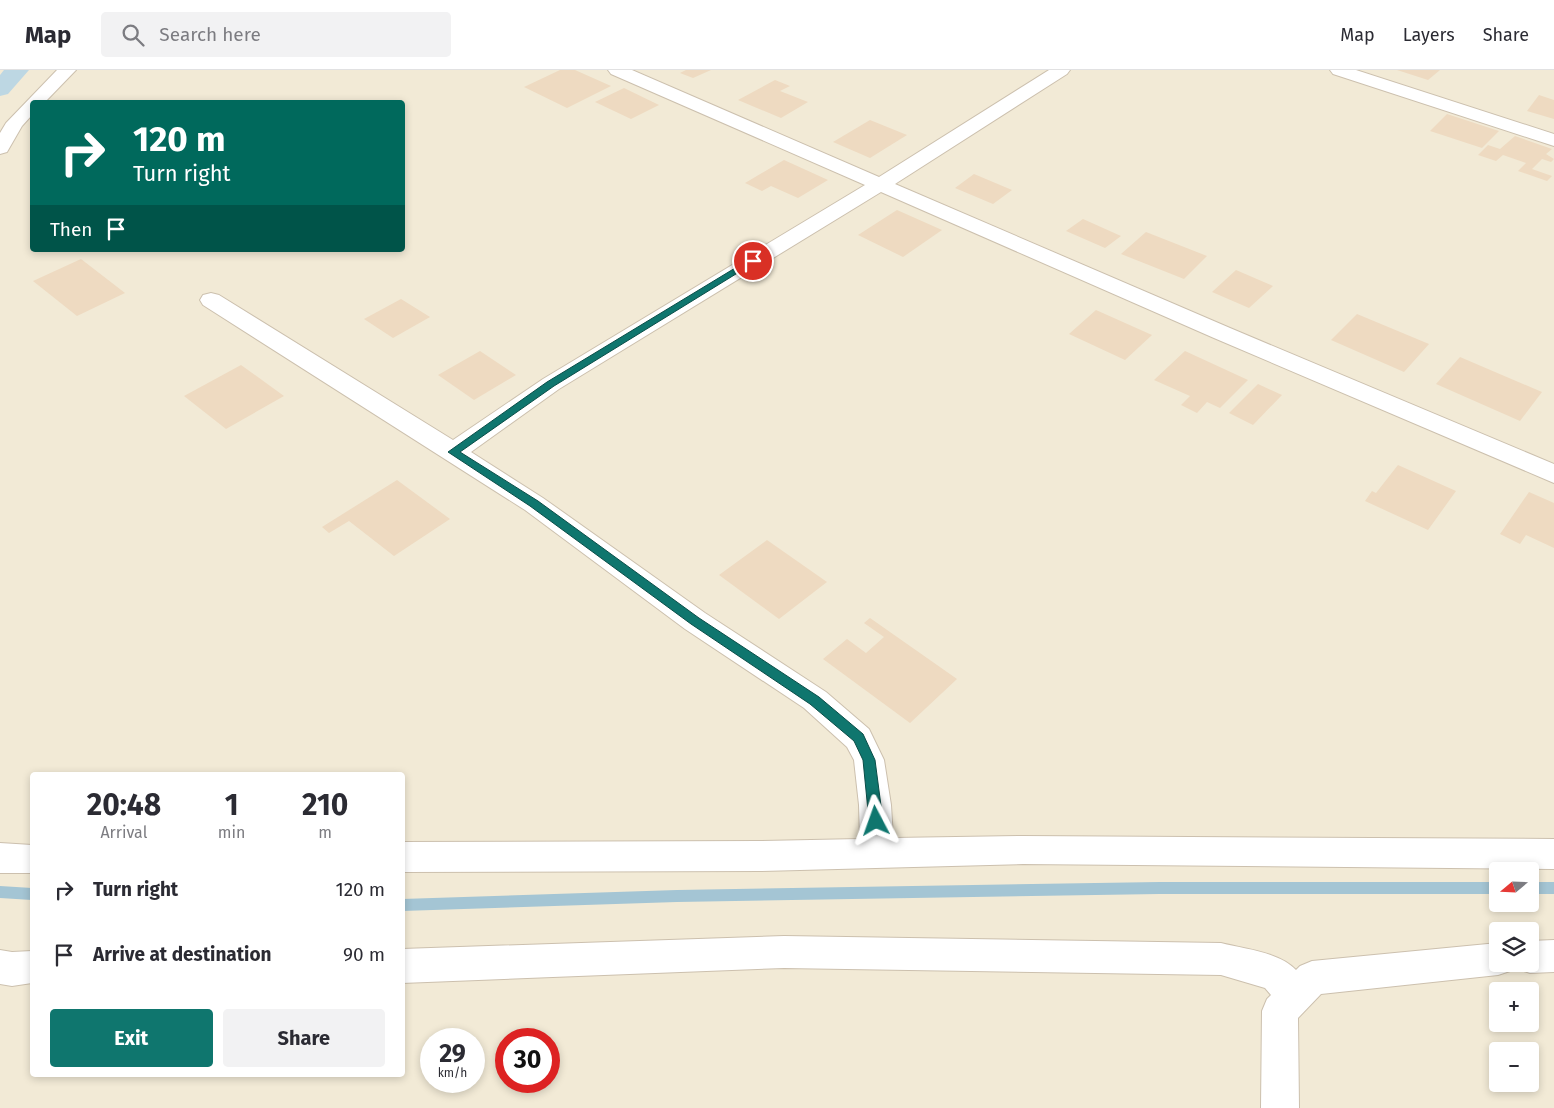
<!DOCTYPE html>
<meta charset="utf-8">
<style>
:root{--surface:#fff;--page:#f2f2f3;--text:#2b2b33;--muted:#7c7c81;--line:#e1e1e2;--accent:#0f766e}
body{margin:0;font-family:"Fira Sans",sans-serif;background:var(--page);color:var(--text);height:100vh;display:flex;flex-direction:column;font-size:19px;white-space:nowrap}
*{box-sizing:border-box;margin:0}
p{font-size:16px;color:var(--muted)}
.icon{flex:none;width:28px;height:28px;fill:none;stroke:currentColor;stroke-width:2;stroke-linecap:round;stroke-linejoin:round}
.map{position:relative;flex:1;overflow:hidden}
.panel{position:absolute;left:30px;top:702px;width:375px;height:305px;display:flex;flex-direction:column;background:var(--surface);border-radius:5px;box-shadow:0 2px 8px #0003}
.panel>*{flex:none}
.hud{position:absolute;left:30px;top:30px;width:375px;height:152px;border-radius:5px;box-shadow:0 2px 8px #0003;background:#00695c;color:#fff;overflow:hidden}
.needle{width:32px;rotate:251deg}
.controls{position:absolute;left:1489px;top:792px;display:grid;gap:10px}
.controls a{display:grid;place-items:center;width:50px;height:50px;border-radius:5px;background:var(--surface);box-shadow:0 2px 8px #0003;font-size:25px}
.speed{position:absolute;left:420px;top:958px;display:flex;gap:10px;font-size:25px;font-weight:700;text-align:center}
.speed>*{display:grid;place-content:center;width:65px;height:65px;border-radius:50%;background:var(--surface);box-shadow:0 2px 8px #0003;line-height:1}
.speed small{font-size:12px;font-weight:400}
.speed .limit{border:8px solid #d22;background:#fff;color:#111}
.pin{position:absolute;display:grid;place-items:center;width:42px;height:42px;color:#fff;margin:-21px;border:2px solid #fff;border-radius:50%;box-shadow:0 1px 5px #0007}
.me{position:absolute;width:55px;margin:-28px;rotate:356deg;stroke-linejoin:round;filter:drop-shadow(0 0 4px #0008)}
.turn{display:flex;align-items:center;gap:18px;height:105px;padding:0 20px;font-size:22px}
.turn .icon{width:65px;height:65px;stroke-width:2.5}
.turn b{display:block;font-size:35px;line-height:42px}
.then{display:flex;align-items:center;height:48px;padding:0 20px;background:#0003;gap:10px;font-size:19px}
.eta{display:flex;justify-content:space-evenly;align-items:center;height:85px;text-align:center}
.eta b{font-size:30px;font-weight:700;line-height:35px}
.primary-button{display:flex;gap:10px;margin-top:auto;padding:10px 20px}
.primary-button a{flex:1;height:58px;border-radius:5px;background:var(--accent);color:#fff;font-size:20px;font-weight:700;line-height:58px;text-align:center}
.primary-button a+a{background:var(--page);color:var(--text)}
ul{padding:0;list-style:none}
li{display:flex;align-items:center;gap:15px;height:65px;padding:0 20px}
li div{flex:1}
li b{display:block;font-size:19px}
li em{font-style:normal}
header{display:flex;align-items:center;gap:30px;box-sizing:border-box;height:70px;padding:0 25px;background:var(--surface);border-bottom:1px solid var(--line)}
header strong{font-size:24px}
nav{display:flex;gap:28px;margin-inline-start:auto;font-size:18px}
.search{width:350px;height:45px;background:var(--page);display:flex;align-items:center;gap:12px;box-sizing:border-box;padding:0 18px;border-radius:5px;color:var(--muted);font-size:19px}
.map>svg:first-child{display:block}
</style>
<header>
<strong>Map</strong>
<div class="search"><svg class="icon" aria-label="search" viewBox="0 0 24 24"><circle cx="10" cy="10" r="6"/><path d="M15 15l6 6"/></svg>Search here</div>
<nav><a>Map</a><a>Layers</a><a>Share</a></nav>
</header>
<div class="map">
<svg width="1554" height="1038" viewBox="0 0 1554 1038">
<rect width="100%" height="100%" fill="#fbf7e7"/>
<path fill="#f2ead6" fill-rule="evenodd" d="M0,0H1554V1038H0ZM32,32H402V180H32ZM32,705H402V1005H32ZM1498,801H1530V834H1498ZM1498,861H1530V894H1498ZM1498,921H1530V954H1498ZM431,969H474V1011H431ZM506,969H549V1011H506ZM1498,981H1530V1014H1498Z"/>
<g fill="none" stroke-linecap="round" stroke-linejoin="round">
<g fill="#a4c5d4" fill-rule="evenodd">
<path d="M1159,812H1498V824H1159L677,832L402,841V829L677,820Z"/>
<rect x="1530" y="812" width="24" height="12"/>
<path d="M0,816L32,818V830L0,828Z"/>
</g>
<path fill="#bdd7e3" fill-rule="evenodd" d="M4,0H29L8,24L0,26V5Z"/>
</g>
<g fill="#eedac1">
<path d="M560,0H575L611,16L567,38L524,17Z"/>
<path d="M686,0H711L693,8L680,3Z"/>
<path d="M1397,0H1440L1428,10Z"/>
<path d="M775,10L790,16L780,21L808,32L781,48L738,30Z"/>
<path d="M624,18L659,35L631,49L595,32Z"/>
<path d="M1539,25L1554,30V49L1527,41Z"/>
<path d="M1447,44L1499,61L1482,78L1430,61Z"/>
<path d="M870,50L907,65L870,88L833,72Z"/>
<path d="M1515,66L1552,79L1546,84L1554,89L1551,92L1542,89L1532,99L1552,106L1547,111L1518,101L1526,93L1503,85L1496,91L1478,85L1488,75L1500,79Z"/>
<path d="M784,90L828,110L798,128L771,116L762,121L745,113Z"/>
<path d="M974,104L1012,120L993,134L955,118Z"/>
<path d="M897,140L942,160L903,187L858,165Z"/>
<path d="M1083,149L1121,166L1105,178L1066,161Z"/>
<path d="M1146,162L1207,186L1184,209L1121,184Z"/>
<path d="M81,189L125,223L77,246L33,211Z"/>
<path d="M1236,200L1273,216L1249,238L1212,222Z"/>
<path d="M401,229L430,247L393,268L364,249Z"/>
<path d="M1096,240L1152,265L1125,290L1069,264Z"/>
<path d="M1357,244L1429,274L1404,302L1331,270Z"/>
<path d="M480,281L516,305L474,330L438,305Z"/>
<path d="M1185,281L1248,310L1220,338L1207,332L1197,343L1181,335L1190,326L1154,310Z"/>
<path d="M1460,287L1542,322L1520,351L1436,314Z"/>
<path d="M241,295L284,326L226,359L184,326Z"/>
<path d="M1258,314L1282,325L1253,355L1229,343Z"/>
<path d="M1398,395L1456,421L1428,460L1365,431L1372,421L1376,423Z"/>
<path d="M397,410L450,449L394,486L349,451L329,463L322,457Z"/>
<path d="M1529,422L1554,433V478L1526,465L1520,474L1500,464Z"/>
<path d="M767,470L827,512L779,549L719,505Z"/>
<path d="M870,548L957,609L910,653L823,589L847,569L866,583L884,567L864,553Z"/>
</g>
<g fill="none" stroke-linecap="round" stroke-linejoin="round">
<g stroke="#ccc0ae" stroke-width="2">
<g id="minor">
<path d="M57,0H76L45,32H32V45L22,56L7,82L0,84V63L6,53Z"/>
<path d="M608,0H632L879,107L1049,0H1070L1067,4L895,114L1230,258L1554,394V413L1214,268L881,122L559,319L471,382L543,428L705,543L826,622L869,659L884,690L891,735L893,768L1023,766L1554,769V799L1023,794L761,801L402,802V772L761,771L860,769L859,735L854,690L847,677L804,638L685,559L525,440L203,235L200,230L203,225L211,223L219,225L453,370L543,309L865,115L611,4Z"/>
<path d="M1330,0H1356L1554,64V76L1333,4Z"/>
<path d="M0,773L32,775V803H0Z"/>
<path d="M784,866L1221,873C1245,879 1279,882 1296,900L1300,896L1312,891L1498,873V894H1513L1510,901L1498,905L1321,924L1298,948L1299,1038H1261L1262,941L1267,929L1271,925L1265,918L1221,905L784,898L402,913V879Z"/>
<path d="M1554,870V902L1530,903L1518,899L1516,894H1530V871Z"/>
<path d="M0,880L12,882L32,881V913L12,916L0,914Z"/>
</g>
</g>
<use href="#minor" fill="#fff" fill-rule="evenodd"/>
</g>
<path fill="#0f766e" stroke="#0a4d48" d="M750,189L757,191L554,316L460,382L538,431L699,548L819,627L863,664L875,690L883,751L881,755L876,757L871,755L869,751L863,690L854,671L810,634L691,554L530,436L448,382L547,312Z"/>
</svg>
<div class="controls">
<a><svg class="needle" viewBox="-14 -14 28 28"><path d="M0-13l5 13h-10z" fill="#e53935"/><path d="M0 13l5-13h-10z" fill="#7c7c81"/></svg></a>
<a><svg class="icon" aria-label="layers" viewBox="0 0 24 24"><path d="M12 4l9 5-9 5-9-5zM3 14l9 5 9-5"/></svg></a>
<a>+</a>
<a>−</a>
</div>
<div class="speed"><div>29<small>km/h</small></div><div class="limit">30</div></div>
<div class="pin" style="left:753px;top:191px;background:#d93025"><svg class="icon" aria-label="arrive" viewBox="0 0 24 24"><path d="M6 21V4h12l-3 4 3 4H6"/></svg></div>
<svg class="me" style="left:876px;top:751px" viewBox="-20 -20 40 40"><path d="M0-17L14 15 0 8-14 15z" fill="#0f766e" stroke="#fff" stroke-width="4"/></svg>
<div class="hud">
<div class="turn"><svg class="icon" aria-label="right" viewBox="0 0 24 24"><path d="M7 20v-9h11M14 6l5 5-5 5"/></svg><div><b>120 m</b>Turn right</div></div>
<div class="then">Then<svg class="icon" aria-label="arrive" viewBox="0 0 24 24"><path d="M6 21V4h12l-3 4 3 4H6"/></svg></div>
</div>
<section class="panel">
<div class="eta">
<div><b>20:48</b><p>Arrival</p></div>
<div><b>1</b><p>min</p></div>
<div><b>210</b><p>m</p></div>
</div>
<ul>
<li><svg class="icon" aria-label="right" viewBox="0 0 24 24"><path d="M7 20v-9h11M14 6l5 5-5 5"/></svg><div><b>Turn right</b></div><em>120 m</em></li>
<li><svg class="icon" aria-label="arrive" viewBox="0 0 24 24"><path d="M6 21V4h12l-3 4 3 4H6"/></svg><div><b>Arrive at destination</b></div><em>90 m</em></li>
</ul>
<div class="primary-button"><a>Exit</a><a>Share</a></div>
</section>
</div>
